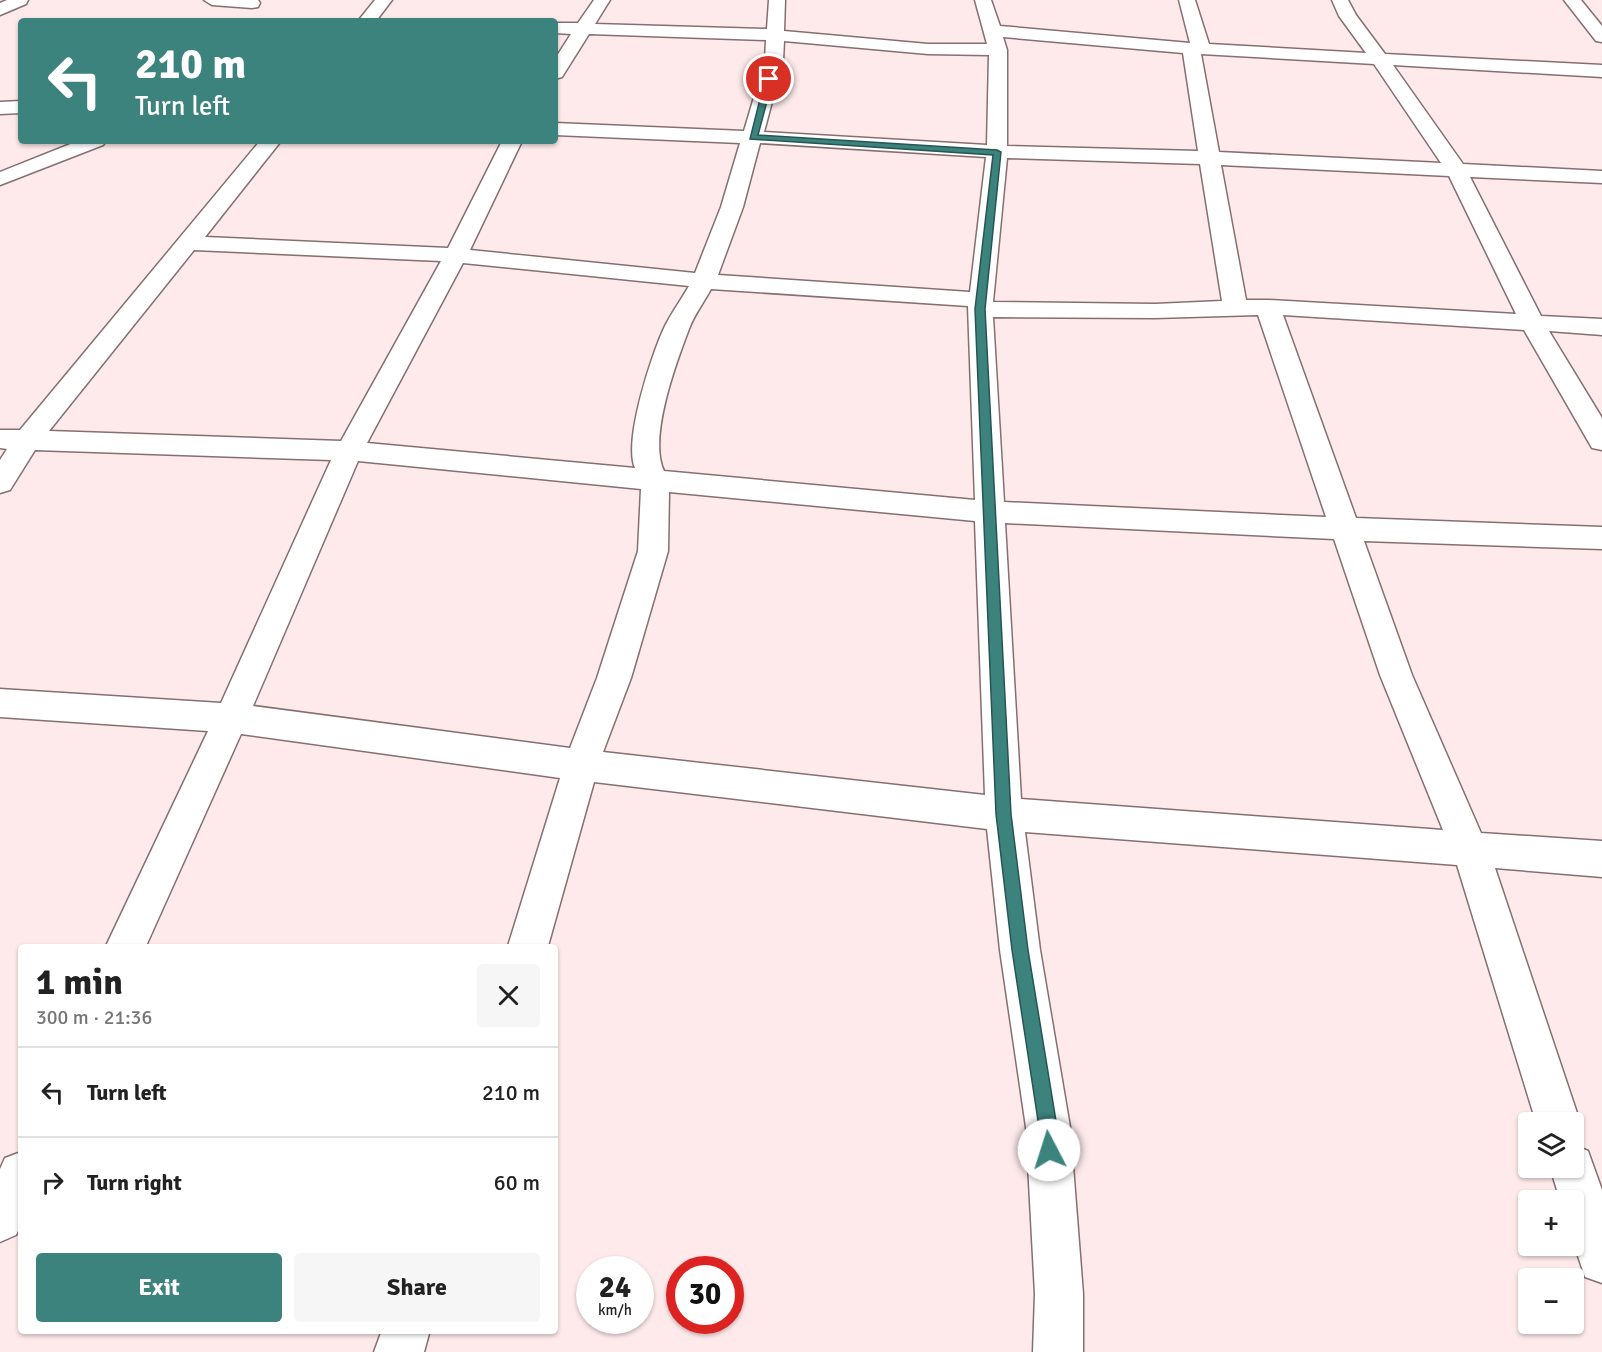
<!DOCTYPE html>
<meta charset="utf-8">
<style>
:root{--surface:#fff;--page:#f6f6f6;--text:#222;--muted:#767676;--line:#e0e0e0;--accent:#3c837e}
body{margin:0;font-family:Signika,sans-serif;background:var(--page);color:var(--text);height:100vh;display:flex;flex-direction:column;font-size:22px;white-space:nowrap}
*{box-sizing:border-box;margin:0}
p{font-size:20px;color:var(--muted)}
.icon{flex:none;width:33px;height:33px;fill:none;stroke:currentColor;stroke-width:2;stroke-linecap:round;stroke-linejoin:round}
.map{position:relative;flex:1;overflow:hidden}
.details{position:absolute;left:18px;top:944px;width:540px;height:390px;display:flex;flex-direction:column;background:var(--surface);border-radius:6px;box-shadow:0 2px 4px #0004}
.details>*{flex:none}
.guide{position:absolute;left:18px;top:18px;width:540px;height:126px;border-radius:6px;box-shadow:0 2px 4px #0004;background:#3c837e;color:#fff;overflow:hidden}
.controls{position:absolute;left:1518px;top:1112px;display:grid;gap:12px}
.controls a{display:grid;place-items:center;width:66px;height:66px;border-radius:6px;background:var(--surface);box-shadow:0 2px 4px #0004;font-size:30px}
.speed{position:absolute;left:576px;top:1256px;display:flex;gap:12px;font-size:30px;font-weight:700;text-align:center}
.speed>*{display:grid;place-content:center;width:78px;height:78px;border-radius:50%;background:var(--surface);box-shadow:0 2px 4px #0004;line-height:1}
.speed small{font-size:15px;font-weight:400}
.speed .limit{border:9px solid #d22;background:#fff;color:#111}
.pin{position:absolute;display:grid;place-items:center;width:51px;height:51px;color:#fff;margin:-26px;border:3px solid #fff;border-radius:50%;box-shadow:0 2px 6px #0007}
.me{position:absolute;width:66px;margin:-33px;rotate:355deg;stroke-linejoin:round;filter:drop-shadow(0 0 4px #0008)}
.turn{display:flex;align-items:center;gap:21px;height:126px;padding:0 18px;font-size:27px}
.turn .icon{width:78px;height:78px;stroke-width:2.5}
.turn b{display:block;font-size:42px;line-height:51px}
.round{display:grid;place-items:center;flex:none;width:63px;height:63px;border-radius:6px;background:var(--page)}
.summary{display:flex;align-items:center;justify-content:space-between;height:102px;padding:0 18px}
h1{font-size:36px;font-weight:700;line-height:45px}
.primary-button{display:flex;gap:12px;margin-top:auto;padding:12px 18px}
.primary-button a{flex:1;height:69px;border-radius:6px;background:var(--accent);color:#fff;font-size:24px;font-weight:700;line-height:69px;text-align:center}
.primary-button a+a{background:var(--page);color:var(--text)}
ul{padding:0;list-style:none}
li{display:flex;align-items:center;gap:18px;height:90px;padding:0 18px;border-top:2px solid var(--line)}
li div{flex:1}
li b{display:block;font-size:22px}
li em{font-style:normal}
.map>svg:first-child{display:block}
</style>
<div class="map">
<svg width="1602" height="1352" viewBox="0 0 1602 1352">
<rect width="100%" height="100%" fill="#feeaeb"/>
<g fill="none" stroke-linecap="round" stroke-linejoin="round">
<g stroke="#856f70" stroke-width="3">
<g id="minor">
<path d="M7,0H28L26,4L0,15V3Z"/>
<path d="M204,0H258L260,3L258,7L252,8L212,5Z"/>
<path d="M375,0H392L376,21H358Z"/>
<path d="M594,0H610L595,24L767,29L769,0H785L784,31L928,44H987L975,0H991L1000,26L1190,43L1179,0H1195L1209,44L1366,53L1339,16L1332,0H1348L1356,15L1385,54L1602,65V77L1393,65L1463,164L1602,171V183L1470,177L1541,316L1602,319V335L1549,331L1602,418V450L1592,448L1524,330L1283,315L1356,518L1602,527V549L1364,541L1412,675L1481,833L1602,841V877L1495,868L1580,1122L1574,1137V1122H1536L1457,865L1025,832L1040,950L1070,1127L1083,1294V1352H1033L1035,1294L1026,1127L1000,950L987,829L594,782L548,946H508L560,778L241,734L146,946H106L208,731L0,717V689L221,703L331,460L35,450L10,490L0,493V460L7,449L0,448V430H20L260,141H281L205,237L448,248L502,141H522L470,250L695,273L721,207L740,143L555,135V123L744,131L765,60L766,40L589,34L562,77L555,79V59L571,34L555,33V23H578ZM1003,37L1183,53L1198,151L1007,146V50ZM784,41L928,54L989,55L987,145L764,132L783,60ZM1201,54L1374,64L1441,163L1219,152ZM760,143L986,157L970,292L718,275L743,207ZM1007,158L1200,164L1222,301L1155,304L993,302ZM1221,165L1449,176L1516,314L1268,300H1246ZM194,250L441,261L341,441L49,431ZM463,263L689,286C681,300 672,312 665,326C652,353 623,441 635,468L367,443ZM711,289L968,306L975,500L664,471C648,438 676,363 689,329C694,315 704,302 711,289ZM1258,315L1326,517L1004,502L993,317L1155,318ZM358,461L641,489L638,551L597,678L570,748L253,706ZM669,492L975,521L985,795L603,752L631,678L668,551ZM1005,523L1334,539L1380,675L1443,830L1021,799Z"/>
<path d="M1564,0H1581L1602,26V42L1596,41Z"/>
<path d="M21,101V113L0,114V102Z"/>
<path d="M78,141H106L103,145L0,185V172Z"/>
<path d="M1574,1145L1588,1151L1602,1190V1283L1585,1277L1574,1244V1200H1560L1550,1167H1574Z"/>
<path d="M21,1152V1225L16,1235L0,1242V1169L5,1158Z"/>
<path d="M382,1330H430L424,1352H374Z"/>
</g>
</g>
<use href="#minor" fill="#fff" fill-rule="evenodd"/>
</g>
<path fill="#3c837e" stroke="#275552" stroke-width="1.5" d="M769,77L773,79L758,135L997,150L1001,152L985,309L1011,814L1028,950L1057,1127L1058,1150L1056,1157L1049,1160L1043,1157L1040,1150L1039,1127L1012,950L996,814L975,309L993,155L750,139L765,79Z"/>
</svg>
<div class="controls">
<a><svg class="icon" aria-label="layers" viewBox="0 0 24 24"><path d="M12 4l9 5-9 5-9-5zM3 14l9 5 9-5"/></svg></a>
<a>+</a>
<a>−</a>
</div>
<div class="speed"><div>24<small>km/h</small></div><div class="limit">30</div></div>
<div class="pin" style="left:769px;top:79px;background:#d93025"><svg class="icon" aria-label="arrive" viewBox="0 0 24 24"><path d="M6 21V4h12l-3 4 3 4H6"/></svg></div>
<svg class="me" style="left:1049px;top:1150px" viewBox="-20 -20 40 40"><circle r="19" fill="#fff"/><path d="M0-13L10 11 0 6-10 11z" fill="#3c837e"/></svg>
<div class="guide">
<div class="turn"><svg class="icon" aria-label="left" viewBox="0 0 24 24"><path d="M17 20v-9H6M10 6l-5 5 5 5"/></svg><div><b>210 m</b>Turn left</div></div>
</div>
<section class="details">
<div class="summary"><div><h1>1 min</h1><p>300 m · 21:36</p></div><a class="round"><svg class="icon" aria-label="close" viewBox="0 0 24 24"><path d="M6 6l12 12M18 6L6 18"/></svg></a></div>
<ul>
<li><svg class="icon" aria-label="left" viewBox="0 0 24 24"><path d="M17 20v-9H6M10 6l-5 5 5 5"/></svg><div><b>Turn left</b></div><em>210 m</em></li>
<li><svg class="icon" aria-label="right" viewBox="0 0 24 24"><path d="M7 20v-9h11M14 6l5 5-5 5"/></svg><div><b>Turn right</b></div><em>60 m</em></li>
</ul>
<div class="primary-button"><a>Exit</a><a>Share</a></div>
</section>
</div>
